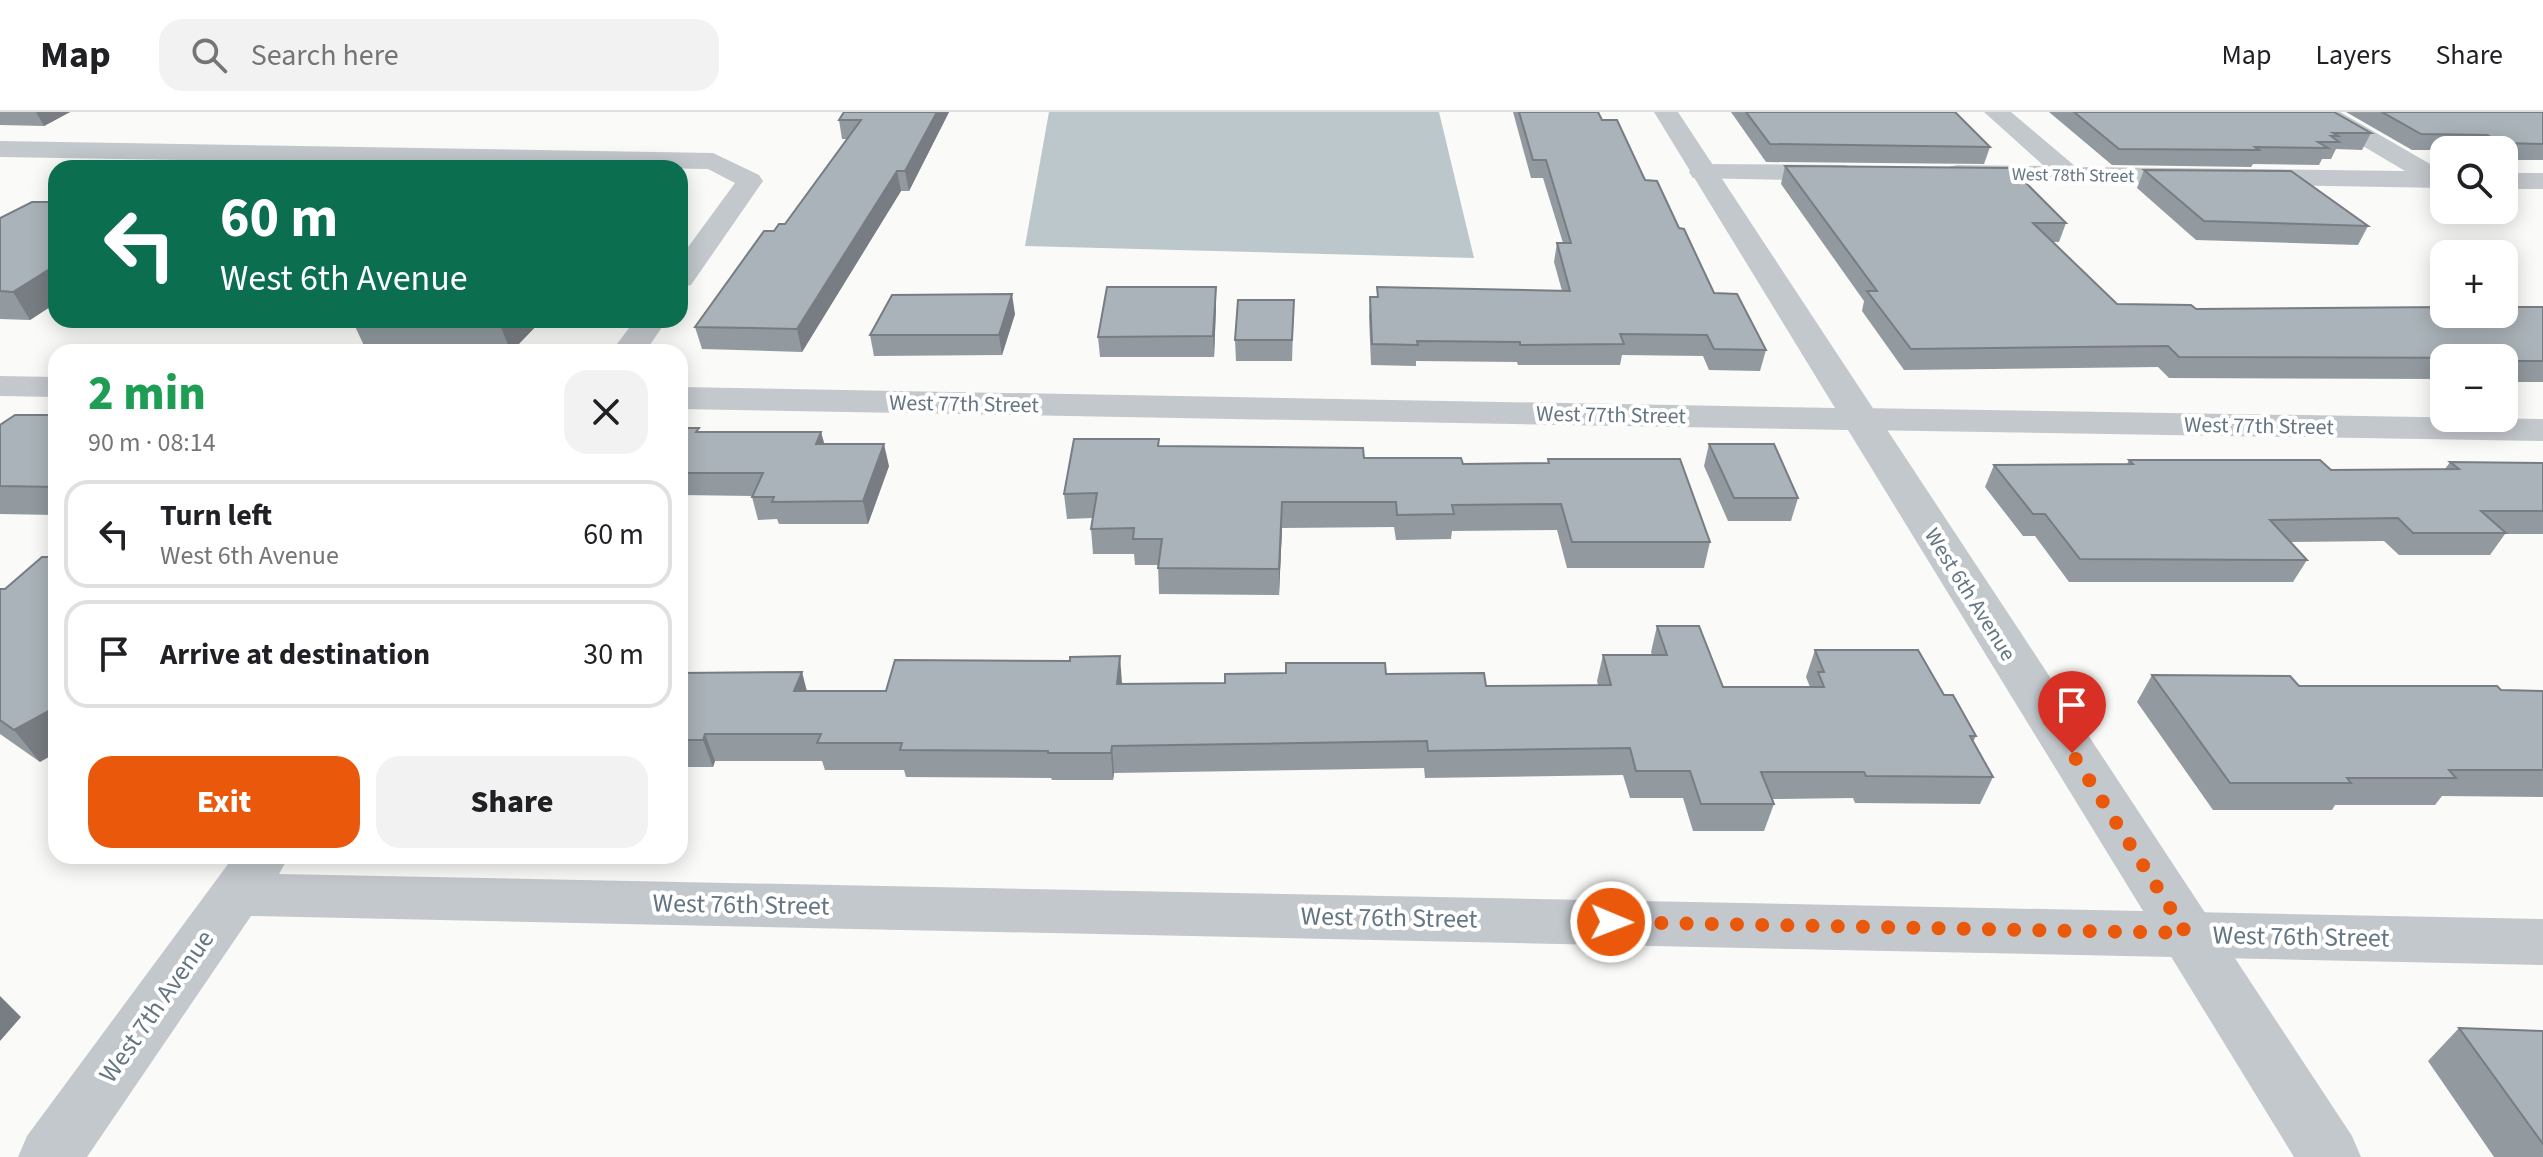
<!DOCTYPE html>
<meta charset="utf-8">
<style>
:root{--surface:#fff;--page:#f2f2f2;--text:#202124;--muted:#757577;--line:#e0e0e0;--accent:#ea580c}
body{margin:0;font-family:"Source Sans 3",sans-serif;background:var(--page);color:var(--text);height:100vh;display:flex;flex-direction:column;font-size:30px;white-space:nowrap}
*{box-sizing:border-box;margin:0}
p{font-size:26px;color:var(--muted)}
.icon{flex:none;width:44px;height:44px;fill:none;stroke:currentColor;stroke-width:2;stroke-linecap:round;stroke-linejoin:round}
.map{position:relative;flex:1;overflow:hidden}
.details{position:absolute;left:48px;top:232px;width:640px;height:520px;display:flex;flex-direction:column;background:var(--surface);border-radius:24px;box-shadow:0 4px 20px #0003}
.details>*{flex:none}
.guide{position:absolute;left:48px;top:48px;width:640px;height:168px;border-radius:24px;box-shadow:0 4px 20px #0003;background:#0b6e4f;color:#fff;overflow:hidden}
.tools{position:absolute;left:2430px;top:24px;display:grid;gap:16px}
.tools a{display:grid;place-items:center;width:88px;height:88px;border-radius:16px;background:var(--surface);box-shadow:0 4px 20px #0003;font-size:40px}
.pin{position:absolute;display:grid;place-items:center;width:68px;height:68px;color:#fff;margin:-82px -34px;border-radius:50% 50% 50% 0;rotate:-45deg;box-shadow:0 0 8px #0007}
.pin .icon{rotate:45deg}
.me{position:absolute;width:88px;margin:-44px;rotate:91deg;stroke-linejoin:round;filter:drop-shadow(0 0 6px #0008)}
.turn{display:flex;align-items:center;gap:28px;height:168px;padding:0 40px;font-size:36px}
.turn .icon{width:104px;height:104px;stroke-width:2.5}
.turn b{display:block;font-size:56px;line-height:68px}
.round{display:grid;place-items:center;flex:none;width:84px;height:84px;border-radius:24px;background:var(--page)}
.summary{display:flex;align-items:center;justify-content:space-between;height:136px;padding:0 40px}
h1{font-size:48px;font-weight:800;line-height:60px;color:#1e9e55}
.button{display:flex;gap:16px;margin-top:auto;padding:16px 40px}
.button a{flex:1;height:92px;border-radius:24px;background:var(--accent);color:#fff;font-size:32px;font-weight:800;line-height:92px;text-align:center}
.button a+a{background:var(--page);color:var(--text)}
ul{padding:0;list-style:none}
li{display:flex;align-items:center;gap:24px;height:108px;margin:0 16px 12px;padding:0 24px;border:4px solid var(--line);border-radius:24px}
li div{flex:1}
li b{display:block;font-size:30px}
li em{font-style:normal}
header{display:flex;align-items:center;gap:48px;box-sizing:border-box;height:112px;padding:0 40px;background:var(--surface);border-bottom:2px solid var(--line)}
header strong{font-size:38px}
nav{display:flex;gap:44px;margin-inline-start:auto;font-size:28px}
.search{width:560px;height:72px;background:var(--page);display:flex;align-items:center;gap:20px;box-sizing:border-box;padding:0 28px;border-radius:24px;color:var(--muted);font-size:30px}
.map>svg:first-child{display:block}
</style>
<header>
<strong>Map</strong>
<div class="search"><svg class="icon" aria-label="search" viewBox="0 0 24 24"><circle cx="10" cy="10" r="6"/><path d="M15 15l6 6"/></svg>Search here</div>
<nav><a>Map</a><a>Layers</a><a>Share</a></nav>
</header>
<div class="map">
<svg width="2543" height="1045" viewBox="0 0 2543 1045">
<rect width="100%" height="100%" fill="#fafaf8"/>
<path fill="#bbc7cb" d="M1049,0H1439L1474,146L1025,134Z"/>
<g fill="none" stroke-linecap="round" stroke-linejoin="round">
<g fill="#c3c8cc" fill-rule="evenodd">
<path d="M1984,0H2011L2076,55L2405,59L2314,5L2311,0H2340L2444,60V76L1948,67L1944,61L1948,55L1957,53L2044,54Z"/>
<path d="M0,29L713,41L759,63L763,69L691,173L680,176V146L735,71L708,57L0,45Z"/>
<path d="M1702,52L1844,53L1853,55L1857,61L1853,67L1844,69L1693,66L1689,60L1693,54Z"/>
<rect x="2504" y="61" width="39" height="16"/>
<path d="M635,208H667L645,240H611Z"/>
<path d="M1859,296L2543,307V329L1859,318L1846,315L1841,307L1846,299Z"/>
<path d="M234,744H289L279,762L2543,807V853L251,804L87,1045H18L27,1024Z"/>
</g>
<g fill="#c3c8cc" fill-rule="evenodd">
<path d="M1654,0H1678L2352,1024L2361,1045H2294L1848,318L680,297V275L1835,296Z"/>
<path d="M0,264L56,265V285L0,284Z"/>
</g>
</g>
<g fill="#929a9f">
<path d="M0,0H70L44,14L0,13Z"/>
<path d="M949,0L909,79H901L802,240L702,237L695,215L774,119L785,112L847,27H842L839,8Z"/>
<path d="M1513,0H1598L1602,8L1679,116L1714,181L1766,238L1760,259L1709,258L1703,244L1622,243L1620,253H1518L1517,250L1416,249V254L1371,253L1369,205L1370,185H1377V175L1562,179L1554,150L1557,131H1563L1543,66H1531Z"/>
<path d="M1731,0H1955L1990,35L1984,52L1766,50Z"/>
<path d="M2049,0H2334L2371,21L2362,38L2336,37L2331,47H2322L2319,53L2253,52L2251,55L2112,53Z"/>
<path d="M2346,0H2543V48H2504V38H2412Z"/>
<path d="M1785,54L2066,111L2059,130H2052L2117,192L2196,197L2543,195V270H2504V246H2444V267L2169,266L2158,255L1904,258L1862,199L1864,189L1781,72Z"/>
<path d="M2144,58L2368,114L2358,133L2196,128L2137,76Z"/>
<path d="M56,90V191L30,208L0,207V106Z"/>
<path d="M1216,175V195L1214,245H1100L1098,225Z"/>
<path d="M1294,188L1292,249H1236L1235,228Z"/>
<path d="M1015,202L1002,243L874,244L870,223Z"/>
<path d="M324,208H542L511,240L366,238L353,210H325Z"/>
<path d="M56,303V403L0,402V313Z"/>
<path d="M680,316L700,320L824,332L889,354L868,412H779L777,407L758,408L752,385L753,384L680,383Z"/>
<path d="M1709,332L1798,386L1791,409H1728L1704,354Z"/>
<path d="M1159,334L1463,352L1548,351V347L1710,430L1704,456H1567L1557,418L1452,419L1451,427L1396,428L1394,415L1282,416L1279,483L1159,482L1158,453H1135L1134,442H1093L1091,417L1092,406L1067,407L1064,382Z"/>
<path d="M2129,348L2331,358L2445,357L2450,350L2543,351V422H2505L2490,443H2399L2384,429L2290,430L2307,448L2293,470H2069L2035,424H2023L1985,375L1994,353L2127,352Z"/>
<path d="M0,477L40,650L0,622Z"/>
<path d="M1657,514L1723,575H1810L1806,565L1815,538L1944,583L1976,624L1973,630L1993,665L1980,692L1855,691L1853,686L1772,687L1774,692L1764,719H1693L1683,686H1630L1623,663L1425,666L1424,656L1114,661L1113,668H1052L1051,666L906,665L904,658H825L822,649H715L713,655H680V561L807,579H886L1122,572L1225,571L1386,562L1486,574L1598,573L1597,569L1603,543H1652L1651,540Z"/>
<path d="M2152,563L2299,574L2543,579V685L2442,684L2435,693H2335L2332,698H2213L2137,590Z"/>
<path d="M2459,916L2543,919V1045H2494L2428,949Z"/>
</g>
<g fill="#777d82">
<path d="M36,0H70L44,14Z"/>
<path d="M937,0H949L909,79L905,59Z"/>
<path d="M897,59L901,79L802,240L797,217Z"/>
<path d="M56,153V191L30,208L13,180Z"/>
<path d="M1216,175V195L1214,245L1213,224Z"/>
<path d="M1012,182L1015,202L1002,243L999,223Z"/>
<path d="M498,208H542L511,240Z"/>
<path d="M821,320L827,341L816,332Z"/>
<path d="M884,332L889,354L868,412L863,389Z"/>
<path d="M1282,390V416L1279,483V457Z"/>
<path d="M1120,544L1122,571L1119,599L1117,572Z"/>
<path d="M802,560L809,587L794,579Z"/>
<path d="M56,595V641L40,650L14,618Z"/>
<path d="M705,622L715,649L713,655L703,628Z"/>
<path d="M1112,634L1114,661L1113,668L1111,641Z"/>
<path d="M0,884L21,905L0,929Z"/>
</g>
<g fill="#aab3b9" stroke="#777d82" stroke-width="2">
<path d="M844,0H937L905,59H897L797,217L695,215L764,119H774L779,112H785L861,8H839Z"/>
<path d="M1519,0H1598L1602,8H1617L1645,68L1657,69L1679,116L1684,117L1714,181L1737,182L1766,238L1714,237L1707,223L1620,222L1624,232L1520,233V230L1417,229L1418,233L1372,232L1370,185H1378L1377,175L1570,179L1557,131H1571L1546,48H1533Z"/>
<path d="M1746,0H1955L1990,35L1770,32Z"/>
<path d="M2074,0H2334L2371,21H2333L2338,24H2331L2339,30H2318L2328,36L2255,35L2259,38L2119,37Z"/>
<path d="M2382,0H2543V32L2502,31L2487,23L2421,22Z"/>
<path d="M1785,54L2011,56L2066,111H2033L2117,192L2191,193L2196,197L2444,195V202H2504V195H2543V249H2504V246L2179,245L2168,234L1911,237L1867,179H1877Z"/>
<path d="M2144,58L2291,59L2368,114L2204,109Z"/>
<path d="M32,90H56V153L13,180L0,179V106Z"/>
<path d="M1107,175H1216L1213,224L1098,225Z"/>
<path d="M1012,182L999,223H870L892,183Z"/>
<path d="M1238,188H1294L1292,228H1235Z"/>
<path d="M15,303H56V375L0,374V313Z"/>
<path d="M680,316H699L696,320H821L816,332H884L863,389L772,390L774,385H752L763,361H680Z"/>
<path d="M1074,327H1159L1158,334L1363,336L1364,346H1461L1463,352L1549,351L1548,347H1680L1710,430H1572L1561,392L1452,393L1454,402L1397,403L1396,390H1282L1279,457L1158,456L1162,427H1133L1134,416L1091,417L1097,381L1064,382Z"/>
<path d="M1709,332H1774L1798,386H1734Z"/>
<path d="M2129,348H2320L2331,358L2459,357L2450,350L2543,351V399H2481L2506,421H2413L2398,406L2270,408L2307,448L2080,447L2045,402H2033L1994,353L2133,352Z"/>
<path d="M42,445H56V595L14,618L0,608V477H5Z"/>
<path d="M1657,514H1699L1723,575H1824L1818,560H1824L1815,538H1918L1944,583H1953L1976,624H1970L1993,665L1866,664L1864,660H1761L1774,692H1701L1690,659H1636L1630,636L1428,639L1427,629L1112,634L1111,641H1048V639L900,638L902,631H817L821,622H705L703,628H680V561L802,560L794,579H886L895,548L1070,549V545L1120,544L1117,572L1225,571V562L1286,561V551H1385L1386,562L1484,561L1486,574L1611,573L1603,543H1667Z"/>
<path d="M2152,563L2290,564L2299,574H2497L2501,578L2543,579V658H2449L2456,666H2347L2351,671H2230Z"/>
<path d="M2459,916L2543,919V1032Z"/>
</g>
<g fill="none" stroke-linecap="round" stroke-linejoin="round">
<path stroke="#ea580c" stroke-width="14" stroke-dasharray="0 25.2" d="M1611,810L2186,821L2072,641"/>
</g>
<g text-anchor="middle" stroke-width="8" stroke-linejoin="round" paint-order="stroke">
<g font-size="18" fill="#657683" stroke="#fff">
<text transform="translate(2073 63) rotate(1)" y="6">West 78th Street</text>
</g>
<g font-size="22" fill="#657683" stroke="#fff">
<text transform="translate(964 291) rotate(1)" y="8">West 77th Street</text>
<text transform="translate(1611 302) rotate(1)" y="8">West 77th Street</text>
<text transform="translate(2259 313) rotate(1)" y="8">West 77th Street</text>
<text transform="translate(1971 482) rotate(58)" y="8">West 6th Avenue</text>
</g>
<g font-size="26" fill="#657683" stroke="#fff">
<text transform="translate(741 792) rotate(1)" y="9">West 76th Street</text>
<text transform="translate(1389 805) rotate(1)" y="9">West 76th Street</text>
<text transform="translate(2301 824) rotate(1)" y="9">West 76th Street</text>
<text transform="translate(156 894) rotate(-55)" y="9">West 7th Avenue</text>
</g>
</g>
</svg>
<div class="tools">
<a><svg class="icon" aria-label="search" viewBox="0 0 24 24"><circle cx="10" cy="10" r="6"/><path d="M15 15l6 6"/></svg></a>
<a>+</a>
<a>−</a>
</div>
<div class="pin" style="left:2072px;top:641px;background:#d93025"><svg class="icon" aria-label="arrive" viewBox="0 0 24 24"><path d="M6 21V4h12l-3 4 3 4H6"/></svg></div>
<svg class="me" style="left:1611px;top:810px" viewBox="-20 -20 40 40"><circle r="17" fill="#ea580c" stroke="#fff" stroke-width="3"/><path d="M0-11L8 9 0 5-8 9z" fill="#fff"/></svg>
<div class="guide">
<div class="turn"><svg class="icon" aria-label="left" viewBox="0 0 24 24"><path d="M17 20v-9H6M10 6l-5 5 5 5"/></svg><div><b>60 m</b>West 6th Avenue</div></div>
</div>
<section class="details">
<div class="summary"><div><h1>2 min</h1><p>90 m · 08:14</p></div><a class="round"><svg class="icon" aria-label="close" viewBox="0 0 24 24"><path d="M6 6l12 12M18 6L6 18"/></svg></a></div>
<ul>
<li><svg class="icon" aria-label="left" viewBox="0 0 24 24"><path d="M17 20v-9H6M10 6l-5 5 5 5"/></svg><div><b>Turn left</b><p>West 6th Avenue</p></div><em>60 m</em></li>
<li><svg class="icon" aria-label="arrive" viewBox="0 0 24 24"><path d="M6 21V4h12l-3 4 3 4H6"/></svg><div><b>Arrive at destination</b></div><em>30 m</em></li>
</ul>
<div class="button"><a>Exit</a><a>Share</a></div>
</section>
</div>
